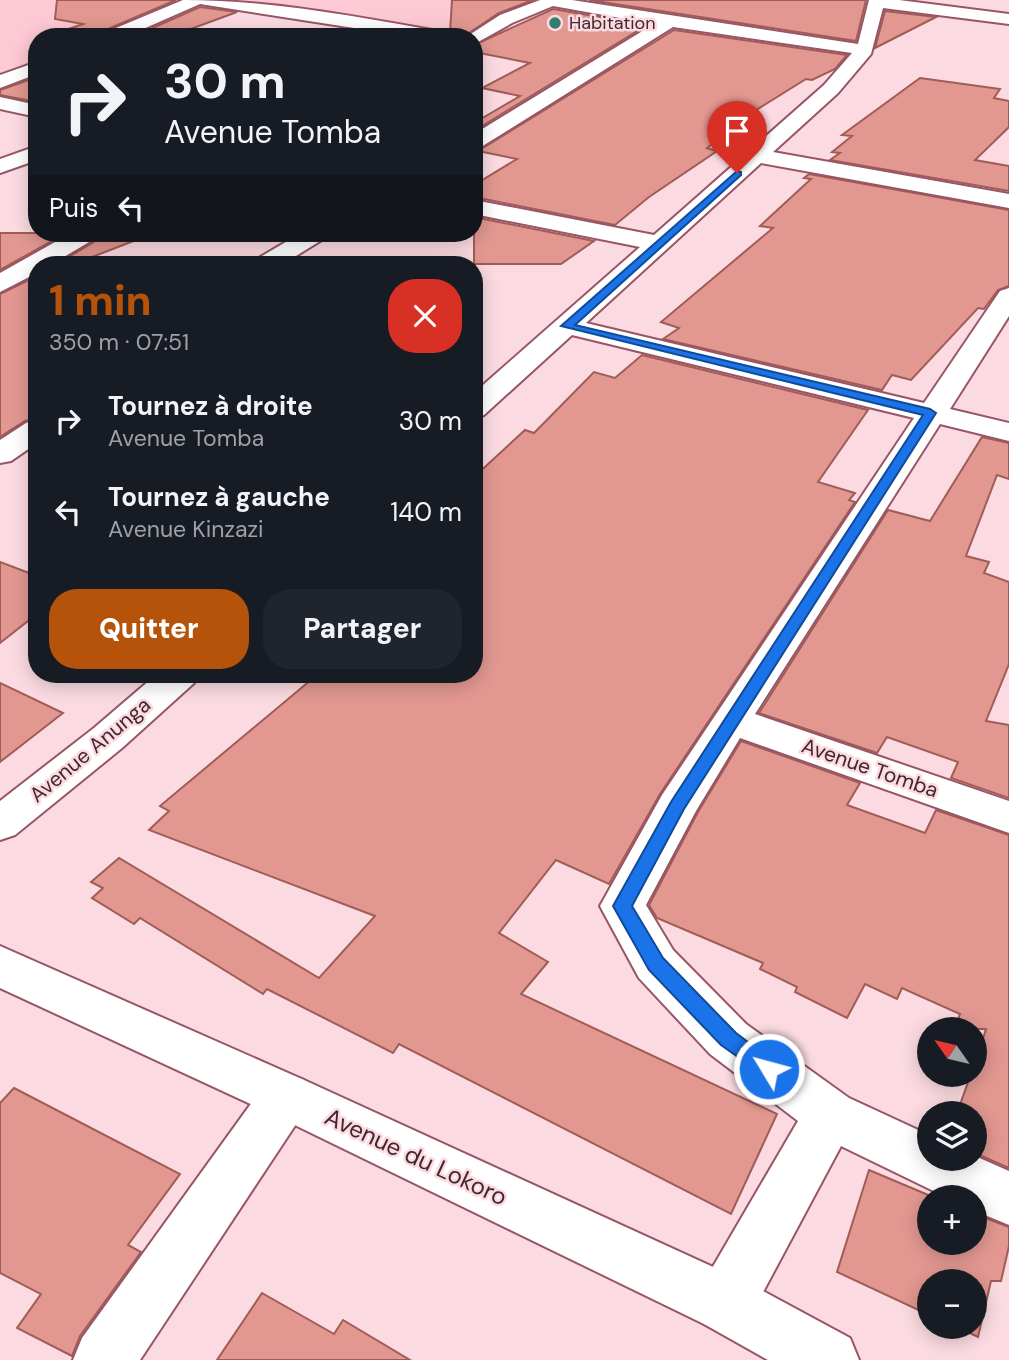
<!DOCTYPE html>
<html lang="fr">
<meta charset="utf-8">
<style>
:root{--surface:#171b24;--page:#20242c;--text:#f1f3f6;--muted:#9ea1a6;--accent:#b45309}
body{margin:0;font-family:"DM Sans",sans-serif;background:var(--page);color:var(--text);height:100vh;display:flex;flex-direction:column;font-size:26px;white-space:nowrap}
*{box-sizing:border-box;margin:0}
p{font-size:23px;color:var(--muted)}
.icon{flex:none;width:38px;height:38px;fill:none;stroke:currentColor;stroke-width:2;stroke-linecap:round;stroke-linejoin:round}
.map{position:relative;flex:1;overflow:hidden}
.details{position:absolute;left:28px;top:256px;width:455px;height:427px;display:flex;flex-direction:column;background:var(--surface);border-radius:28px;box-shadow:0 4px 18px #0003}
.details>*{flex:none}
.guide{position:absolute;left:28px;top:28px;width:455px;height:214px;border-radius:28px;box-shadow:0 4px 18px #0003;background:#171b24;color:var(--text);overflow:hidden}
.needle{width:46px;rotate:304deg}
.buttons{position:absolute;left:917px;top:1017px;display:grid;gap:14px}
.buttons a{display:grid;place-items:center;width:70px;height:70px;border-radius:50%;background:var(--surface);box-shadow:0 4px 18px #0003;font-size:35px}
.pin{position:absolute;display:grid;place-items:center;width:60px;height:60px;color:#fff;margin:-72px -30px;border-radius:50% 50% 50% 0;rotate:-45deg;box-shadow:0 0 7px #0007}
.pin .icon{rotate:45deg}
.me{position:absolute;width:77px;margin:-38px;rotate:307deg;stroke-linejoin:round;filter:drop-shadow(0 0 5px #0008)}
.turn{display:flex;align-items:center;gap:24px;height:147px;padding:0 21px;font-size:32px}
.turn .icon{width:91px;height:91px;stroke-width:2.5}
.turn b{display:block;font-size:49px;line-height:60px}
.then{display:flex;align-items:center;height:66px;padding:0 21px;background:#0003;gap:14px;font-size:26px}
.round{display:grid;place-items:center;flex:none;width:74px;height:74px;border-radius:28px;background:var(--page)}
.summary{display:flex;align-items:center;justify-content:space-between;height:119px;padding:0 21px}
h1{font-size:42px;font-weight:800;line-height:52px;color:var(--accent)}
.primary-button{display:flex;gap:14px;margin-top:auto;padding:14px 21px}
.primary-button a{flex:1;height:80px;border-radius:28px;background:var(--accent);color:#fff;font-size:28px;font-weight:800;line-height:80px;text-align:center}
.primary-button a+a{background:var(--page);color:var(--text)}
ul{padding:0;list-style:none}
li{display:flex;align-items:center;gap:21px;height:91px;padding:0 21px}
li div{flex:1}
li b{display:block;font-size:26px}
li em{font-style:normal}
.map>svg:first-child{display:block}
</style>
<div class="map">
<svg width="1009" height="1360" viewBox="0 0 1009 1360">
<rect width="100%" height="100%" fill="#fbdbe1"/>
<g fill="#fdc9d4">
<path d="M0,0H184L190,1L98,37H37V60L0,74Z"/>
<path d="M241,0H517L446,34Z"/>
</g>
<g fill="#e29891" stroke="#a05c56" stroke-width="2">
<path d="M57,0H176L103,31L100,37H58L57,33L83,24L55,19Z"/>
<path d="M452,0H533L499,13L463,37H454L450,33Z"/>
<path d="M589,0H866L856,41Z"/>
<path d="M200,7L237,12L169,37H132Z"/>
<path d="M553,9L647,25L474,131V123L520,96L482,88L530,63L474,52V45Z"/>
<path d="M885,11L936,17L875,48Z"/>
<path d="M674,30L847,55L835,69L812,80L806,79L724,130L730,131L707,148L717,151L649,197L615,225L474,197V185L517,159L478,151Z"/>
<path d="M37,77V102L0,95V90Z"/>
<path d="M920,78L1000,89L994,98L1009,101V127L975,160L1009,166V191L830,160L840,153L832,152L852,136L842,135Z"/>
<path d="M809,174L1009,210V286L998,290L984,309L978,308L911,380L892,375L882,390L663,339L679,328L661,322L773,228L760,226L811,179L804,178Z"/>
<path d="M474,217L594,241L561,264H474Z"/>
<path d="M0,233H66L0,270Z"/>
<path d="M103,233L149,235L74,264H57L97,240Z"/>
<path d="M37,276V418L25,421L0,437V294Z"/>
<path d="M642,355L868,410L818,482L855,493L849,500L855,502L660,794L609,884L556,860L499,933L548,962L521,994L777,1114L731,1214L399,1044L393,1053L267,989L263,994L140,918L134,924L92,898L103,888L91,882L119,858L319,978L375,916L149,830L169,811L160,806L318,674H474V477L525,430L534,433L594,372L615,378Z"/>
<path d="M982,437L1009,443V479L997,475L966,556L989,562L984,573L1009,582V664L986,721L1009,725V798L951,778L958,762L887,737L877,753L759,713L888,510L930,521Z"/>
<path d="M0,562L37,576V614L0,643Z"/>
<path d="M0,683L63,713L0,762Z"/>
<path d="M741,741L860,783L847,805L925,833L936,810L1009,835V1168L975,1153V1113H957L971,1074H975V1063L986,1029H954L960,1014L902,988L897,999L865,984L847,1018L795,992L797,987L760,969L763,963L657,918L649,905L698,812Z"/>
<path d="M14,1088L180,1174L128,1245L141,1252L80,1336L72,1356L17,1328L41,1294L0,1273V1103Z"/>
<path d="M869,1170L933,1197H929V1242H975V1214L1009,1227V1246L1001,1281H991L978,1337L955,1326H975V1281H929V1315L837,1272Z"/>
<path d="M262,1293L334,1334L343,1320L410,1360H217Z"/>
</g>
<g fill="none" stroke-linecap="round" stroke-linejoin="round">
<g stroke="#985565" stroke-width="4">
<g id="minor">
<path d="M183,0C271,0 357,17 443,32L451,37H412L200,4L125,37H102L104,33Z"/>
<path d="M540,0H572L858,44L869,0H899L1009,14V24L883,8L871,54L838,93L773,152L1009,194V208L761,163L586,323L924,403L1000,291L1009,288V316L950,409L1009,423V441L940,424L755,714L1009,801V833L740,738L696,811L646,905L673,950L746,1024L849,1098L929,1135V1158H975V1156L1009,1171V1225L975,1211V1197H946L841,1146L746,1324L725,1333L704,1324L695,1303L704,1282L798,1121L710,1054L639,978L600,906L662,795L914,418L572,335L484,415L474,418V393L640,247L474,214V200L654,235L824,85L852,53L673,27L481,147L474,149V134L654,24L553,6L512,23L480,41L474,42V37H466L500,15Z"/>
<path d="M37,62V74L0,88V75Z"/>
<path d="M0,97L37,105V117L0,109Z"/>
<path d="M37,146V160L0,173V159Z"/>
<path d="M71,233H100L96,238L52,264H37V273L0,292V273Z"/>
<path d="M301,233H329L325,238L283,264H254L257,259Z"/>
<path d="M37,420V443L11,461L0,463V440L26,423Z"/>
<path d="M157,674H199L194,683L122,748L15,835L0,840V801L94,728Z"/>
<path d="M286,1073L304,1080L312,1096L304,1112L140,1360H73L82,1338L268,1080Z"/>
</g>
</g>
<g stroke="#985565" stroke-width="4">
<path id="tertiary" d="M0,946L304,1080L746,1282L850,1338L859,1360H768L704,1324L268,1112L0,988Z"/>
</g>
<use href="#minor" fill="#fff" fill-rule="evenodd"/>
<use href="#tertiary" fill="#fff" fill-rule="evenodd"/>
</g>
<path fill="#1a73e8" stroke="#114b97" stroke-width="2" d="M737,171L741,172V175L575,325L930,409L936,413L684,809L632,906L663,958L736,1033L776,1063L780,1069L776,1076L769,1079L721,1045L649,970L613,906L671,802L923,415L561,326Z"/>
<circle fill="#367c74" stroke="#fbdbe1" stroke-width="2.5" cx="555" cy="23" r="7"/>
<g text-anchor="middle" stroke-width="5" stroke-linejoin="round" paint-order="stroke">
<g font-size="18" fill="#44272e" stroke="#fbdbe1" text-anchor="start">
<text x="569" y="29">Habitation</text>
</g>
<g font-size="21" fill="#44272e" stroke="#fbdbe1">
<text transform="translate(90 750) rotate(-40)" y="7">Avenue Anunga</text>
<text transform="translate(870 768) rotate(19)" y="7">Avenue Tomba</text>
</g>
<g font-size="24" fill="#44272e" stroke="#fbdbe1">
<text transform="translate(416 1157) rotate(25)" y="8">Avenue du Lokoro</text>
</g>
</g>
</svg>
<div class="buttons">
<a><svg class="needle" viewBox="-14 -14 28 28"><path d="M0-13l5 13h-10z" fill="#e53935"/><path d="M0 13l5-13h-10z" fill="#9ea1a6"/></svg></a>
<a><svg class="icon" aria-label="layers" viewBox="0 0 24 24"><path d="M12 4l9 5-9 5-9-5zM3 14l9 5 9-5"/></svg></a>
<a>+</a>
<a>−</a>
</div>
<div class="pin" style="left:737px;top:173px;background:#d93025"><svg class="icon" aria-label="arrive" viewBox="0 0 24 24"><path d="M6 21V4h12l-3 4 3 4H6"/></svg></div>
<svg class="me" style="left:769px;top:1069px" viewBox="-20 -20 40 40"><circle r="17" fill="#1a73e8" stroke="#fff" stroke-width="3"/><path d="M0-11L8 9 0 5-8 9z" fill="#fff"/></svg>
<div class="guide">
<div class="turn"><svg class="icon" aria-label="right" viewBox="0 0 24 24"><path d="M7 20v-9h11M14 6l5 5-5 5"/></svg><div><b>30 m</b>Avenue Tomba</div></div>
<div class="then">Puis<svg class="icon" aria-label="left" viewBox="0 0 24 24"><path d="M17 20v-9H6M10 6l-5 5 5 5"/></svg></div>
</div>
<section class="details">
<div class="summary"><div><h1>1 min</h1><p>350 m · 07:51</p></div><a class="round" style="background:#d93025;color:#fff"><svg class="icon" aria-label="close" viewBox="0 0 24 24"><path d="M6 6l12 12M18 6L6 18"/></svg></a></div>
<ul>
<li><svg class="icon" aria-label="right" viewBox="0 0 24 24"><path d="M7 20v-9h11M14 6l5 5-5 5"/></svg><div><b>Tournez à droite</b><p>Avenue Tomba</p></div><em>30 m</em></li>
<li><svg class="icon" aria-label="left" viewBox="0 0 24 24"><path d="M17 20v-9H6M10 6l-5 5 5 5"/></svg><div><b>Tournez à gauche</b><p>Avenue Kinzazi</p></div><em>140 m</em></li>
</ul>
<div class="primary-button"><a>Quitter</a><a>Partager</a></div>
</section>
</div>
